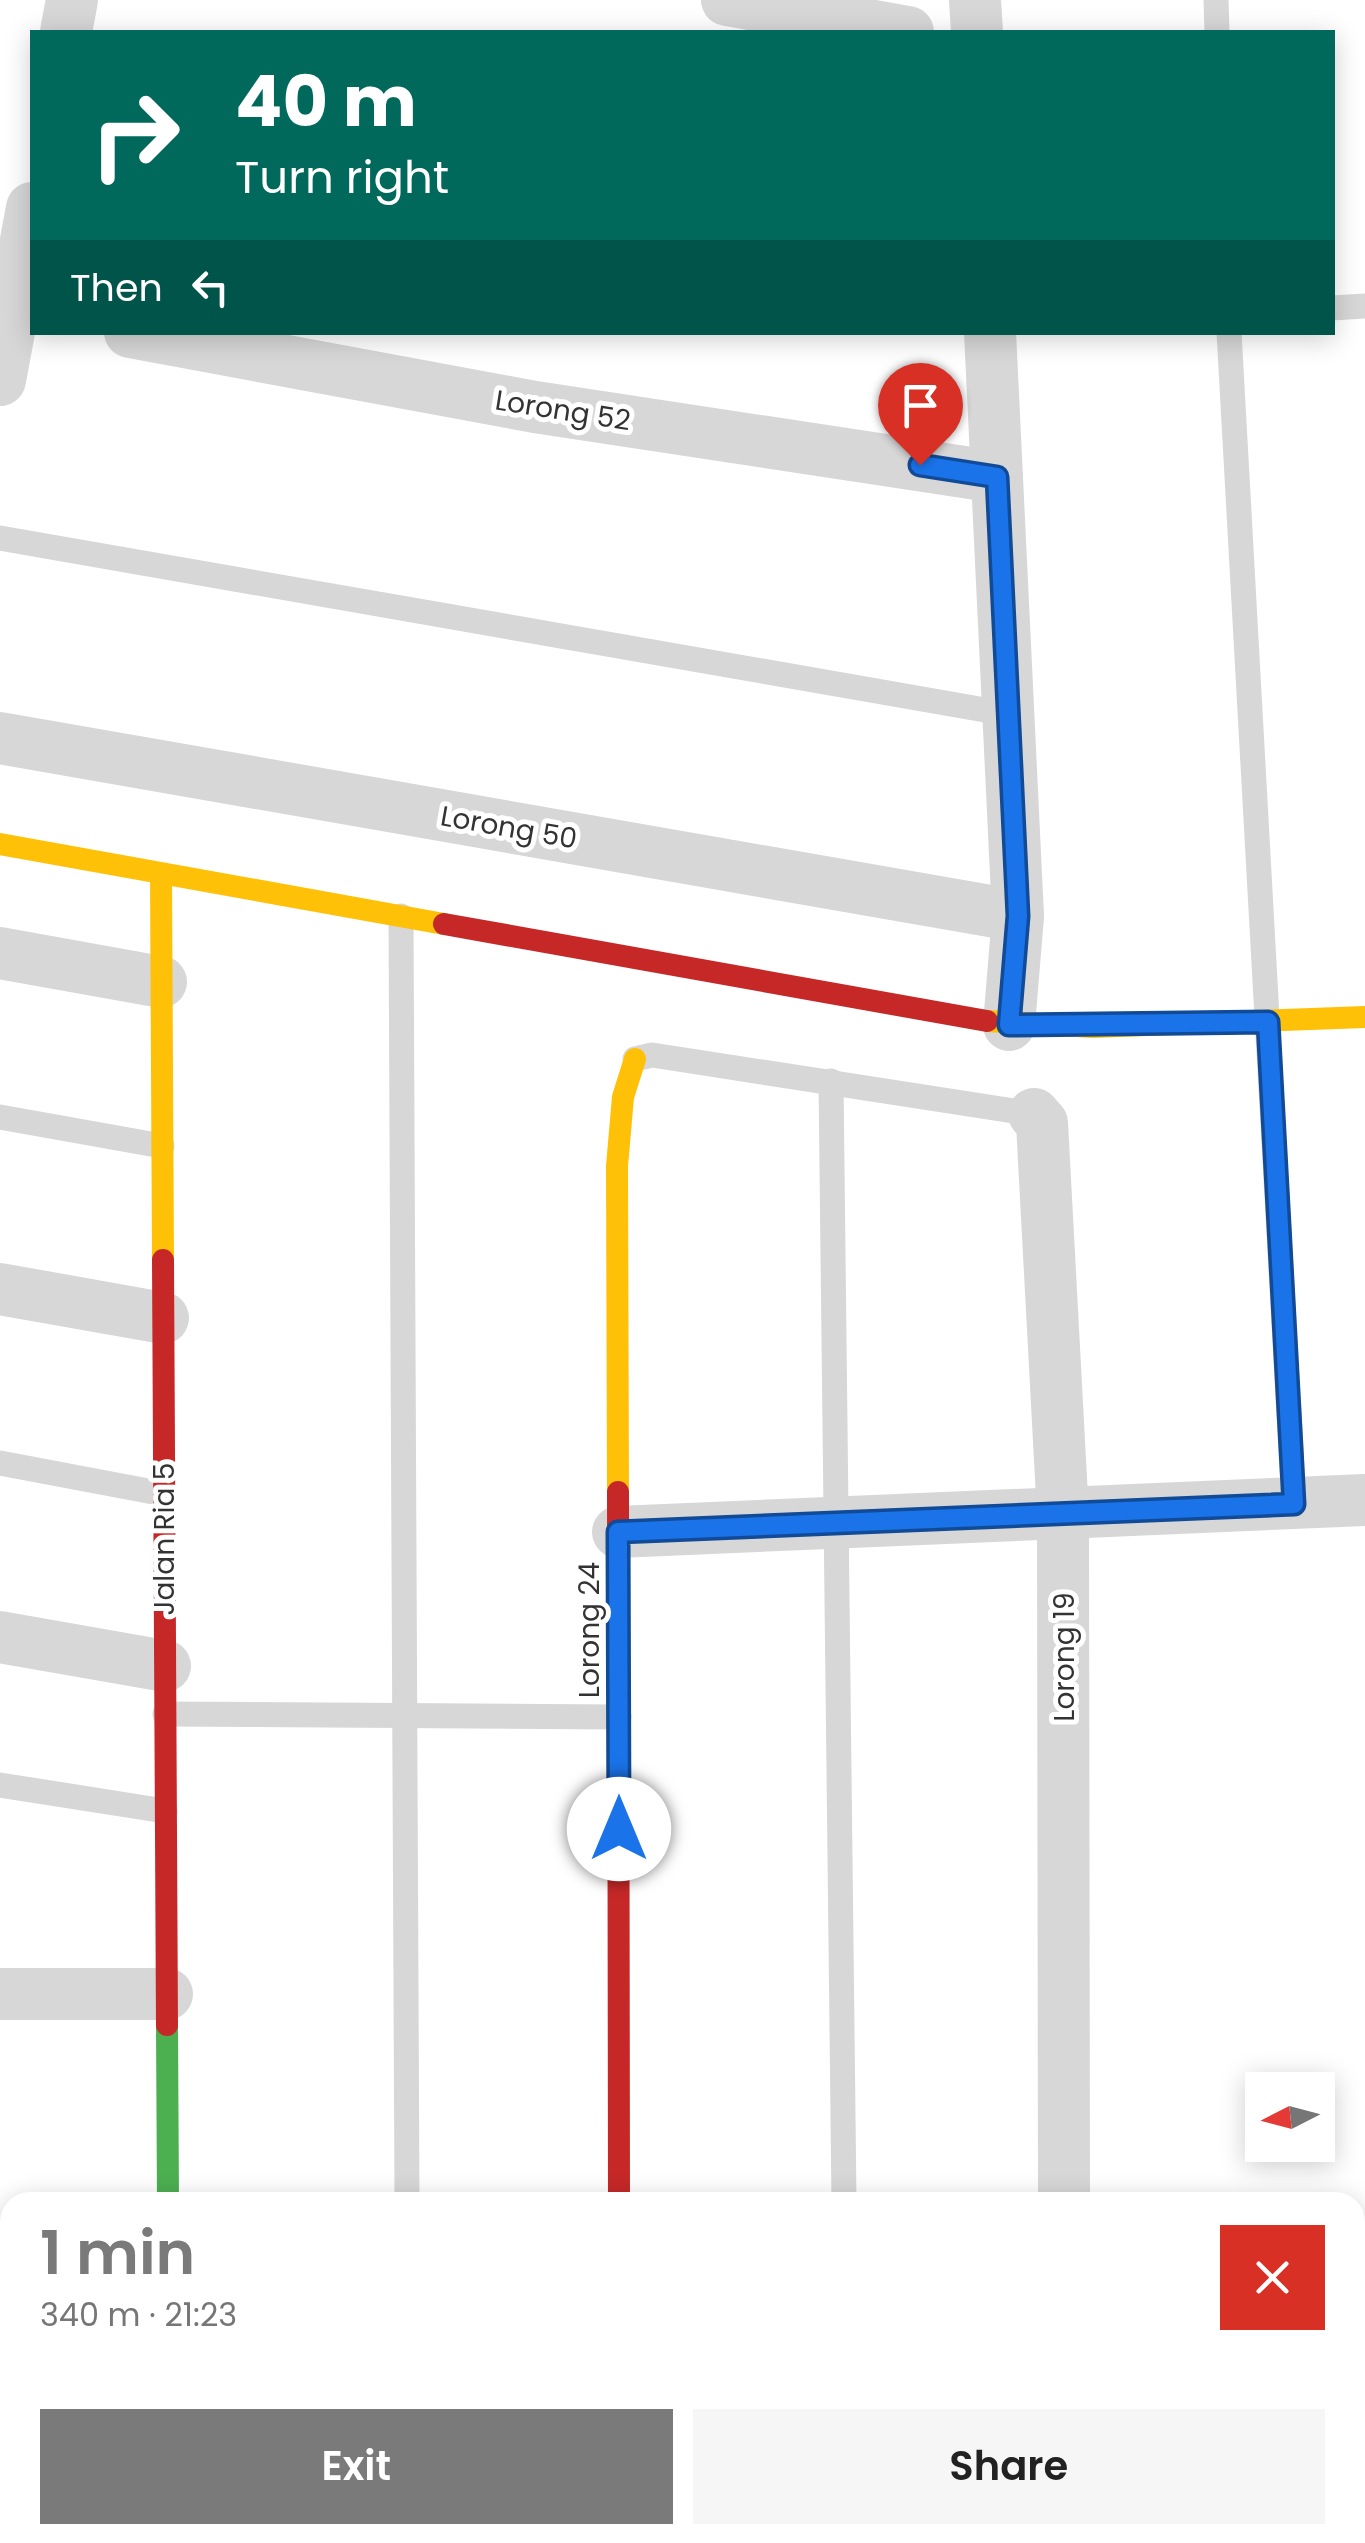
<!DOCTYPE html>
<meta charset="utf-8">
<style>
:root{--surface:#fff;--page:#f6f6f6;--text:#222;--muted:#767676;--accent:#7a7a7a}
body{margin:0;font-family:Poppins,sans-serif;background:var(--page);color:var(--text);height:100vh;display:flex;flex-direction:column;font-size:38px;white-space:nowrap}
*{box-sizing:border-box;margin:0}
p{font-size:32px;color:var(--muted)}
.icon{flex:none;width:55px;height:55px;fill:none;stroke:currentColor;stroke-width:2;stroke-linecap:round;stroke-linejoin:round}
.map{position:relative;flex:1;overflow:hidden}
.panel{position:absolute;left:0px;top:2192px;width:1365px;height:352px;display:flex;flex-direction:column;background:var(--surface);border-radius:30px 30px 0 0;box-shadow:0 5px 25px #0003}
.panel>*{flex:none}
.banner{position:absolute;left:30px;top:30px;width:1305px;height:305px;border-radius:0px;box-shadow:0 5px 25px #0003;background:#00695c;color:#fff;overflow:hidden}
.needle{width:65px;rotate:264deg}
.buttons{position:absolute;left:1245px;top:2072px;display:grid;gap:20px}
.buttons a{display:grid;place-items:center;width:90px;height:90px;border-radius:0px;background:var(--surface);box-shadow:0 5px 25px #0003;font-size:50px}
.pin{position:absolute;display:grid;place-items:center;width:85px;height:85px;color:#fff;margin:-102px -42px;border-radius:50% 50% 50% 0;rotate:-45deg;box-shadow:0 0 10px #0007}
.pin .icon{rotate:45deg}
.me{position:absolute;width:110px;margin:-55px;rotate:0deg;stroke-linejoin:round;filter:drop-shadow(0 0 8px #0008)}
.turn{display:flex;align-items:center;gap:35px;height:210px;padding:0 40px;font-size:45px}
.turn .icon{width:130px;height:130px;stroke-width:2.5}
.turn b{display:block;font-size:70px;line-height:85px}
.then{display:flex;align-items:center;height:95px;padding:0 40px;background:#0003;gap:20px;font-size:38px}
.round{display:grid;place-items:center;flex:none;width:105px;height:105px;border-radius:0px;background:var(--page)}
.headline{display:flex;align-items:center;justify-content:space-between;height:170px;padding:0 40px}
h1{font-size:60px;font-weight:600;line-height:75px;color:var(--accent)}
.action{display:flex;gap:20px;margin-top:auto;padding:20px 40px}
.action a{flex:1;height:115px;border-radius:0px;background:var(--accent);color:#fff;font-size:40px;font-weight:600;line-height:115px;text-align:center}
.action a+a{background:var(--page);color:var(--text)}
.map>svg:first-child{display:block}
</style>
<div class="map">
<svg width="1365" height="2543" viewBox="0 0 1365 2543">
<rect width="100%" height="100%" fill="#fff"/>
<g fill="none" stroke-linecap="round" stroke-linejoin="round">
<g stroke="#d7d7d7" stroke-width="25">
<path d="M1216,0L1217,32"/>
<path d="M1332,308L1365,306"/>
<path d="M1229,332L1294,1504"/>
<path d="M0,538L1008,714"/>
<path d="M401,916L407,2202"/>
<path d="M635,1059L652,1055L1034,1114"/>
<path d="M831,1081L844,2202"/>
<path d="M0,1117L162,1146"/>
<path d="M0,1463L164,1494"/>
<path d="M165,1714L619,1717"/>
<path d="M0,1785L165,1811"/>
</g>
<g stroke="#d7d7d7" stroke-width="52">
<path d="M727,0L908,32"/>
<path d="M975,0L977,32"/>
<path d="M66,32L72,0"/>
<path d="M130,332L535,407L997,477"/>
<path d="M990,332L1018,916L1009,1025"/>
<path d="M0,380L32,208"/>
<path d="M0,738L1018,916"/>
<path d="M0,953L161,982"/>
<path d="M1034,1114L1042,1123L1063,1516L1064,2202"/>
<path d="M0,1289L163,1318"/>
<path d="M618,1532L1365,1500"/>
<path d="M0,1637L165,1666"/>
<path d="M0,1994H167"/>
<path d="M169,2535V2543"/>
<path d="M1061,2543V2535"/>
</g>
<path stroke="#4caf50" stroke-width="22" d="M167,2025L168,2202"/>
<g stroke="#ffc107" stroke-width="22">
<path d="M0,844L444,924"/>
<path d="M161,875L163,1260"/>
<path d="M987,1021L1093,1027L1365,1017"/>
<path d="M618,1492L617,1166L623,1097L635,1059"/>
</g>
<g stroke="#c62828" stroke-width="22">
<path d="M444,924L987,1021"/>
<path d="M163,1260L167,2025"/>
<path d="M618,1492L619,2202"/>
</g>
</g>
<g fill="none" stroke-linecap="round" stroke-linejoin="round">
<g stroke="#114b97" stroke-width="25">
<path id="route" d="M619,1829L618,1532L1294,1504L1268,1022L1009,1025L1018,916L997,477L920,465"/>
</g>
<use href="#route" stroke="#1a73e8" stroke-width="18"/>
</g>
<g text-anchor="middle" stroke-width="10" stroke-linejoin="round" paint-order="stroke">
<g font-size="28" fill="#333" stroke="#fff">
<text transform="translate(563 410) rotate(9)" y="10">Lorong 52</text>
<text transform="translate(509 827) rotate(10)" y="10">Lorong 50</text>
<text transform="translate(164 1539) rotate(-90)" y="10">Jalan Ria 5</text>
<text transform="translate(589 1630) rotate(-90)" y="10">Lorong 24</text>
<text transform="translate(1064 1657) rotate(-90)" y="10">Lorong 19</text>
</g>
</g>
</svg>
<div class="buttons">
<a><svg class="needle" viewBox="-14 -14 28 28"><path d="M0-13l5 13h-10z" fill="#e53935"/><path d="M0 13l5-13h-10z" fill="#767676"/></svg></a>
</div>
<div class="pin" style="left:920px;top:465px;background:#d93025"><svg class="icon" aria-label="arrive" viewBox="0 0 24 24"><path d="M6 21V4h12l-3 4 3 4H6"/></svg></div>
<svg class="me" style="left:619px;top:1829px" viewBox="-20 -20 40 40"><circle r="19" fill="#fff"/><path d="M0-13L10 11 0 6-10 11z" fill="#1a73e8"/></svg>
<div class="banner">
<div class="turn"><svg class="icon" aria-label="right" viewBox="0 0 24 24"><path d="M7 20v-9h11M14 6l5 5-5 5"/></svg><div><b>40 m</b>Turn right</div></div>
<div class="then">Then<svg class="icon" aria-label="left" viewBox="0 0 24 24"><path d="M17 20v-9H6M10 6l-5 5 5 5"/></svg></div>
</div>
<section class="panel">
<div class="headline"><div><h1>1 min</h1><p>340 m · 21:23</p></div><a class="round" style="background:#d93025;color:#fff"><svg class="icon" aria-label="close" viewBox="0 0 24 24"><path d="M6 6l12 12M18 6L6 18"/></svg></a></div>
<div class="action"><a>Exit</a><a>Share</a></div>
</section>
</div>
